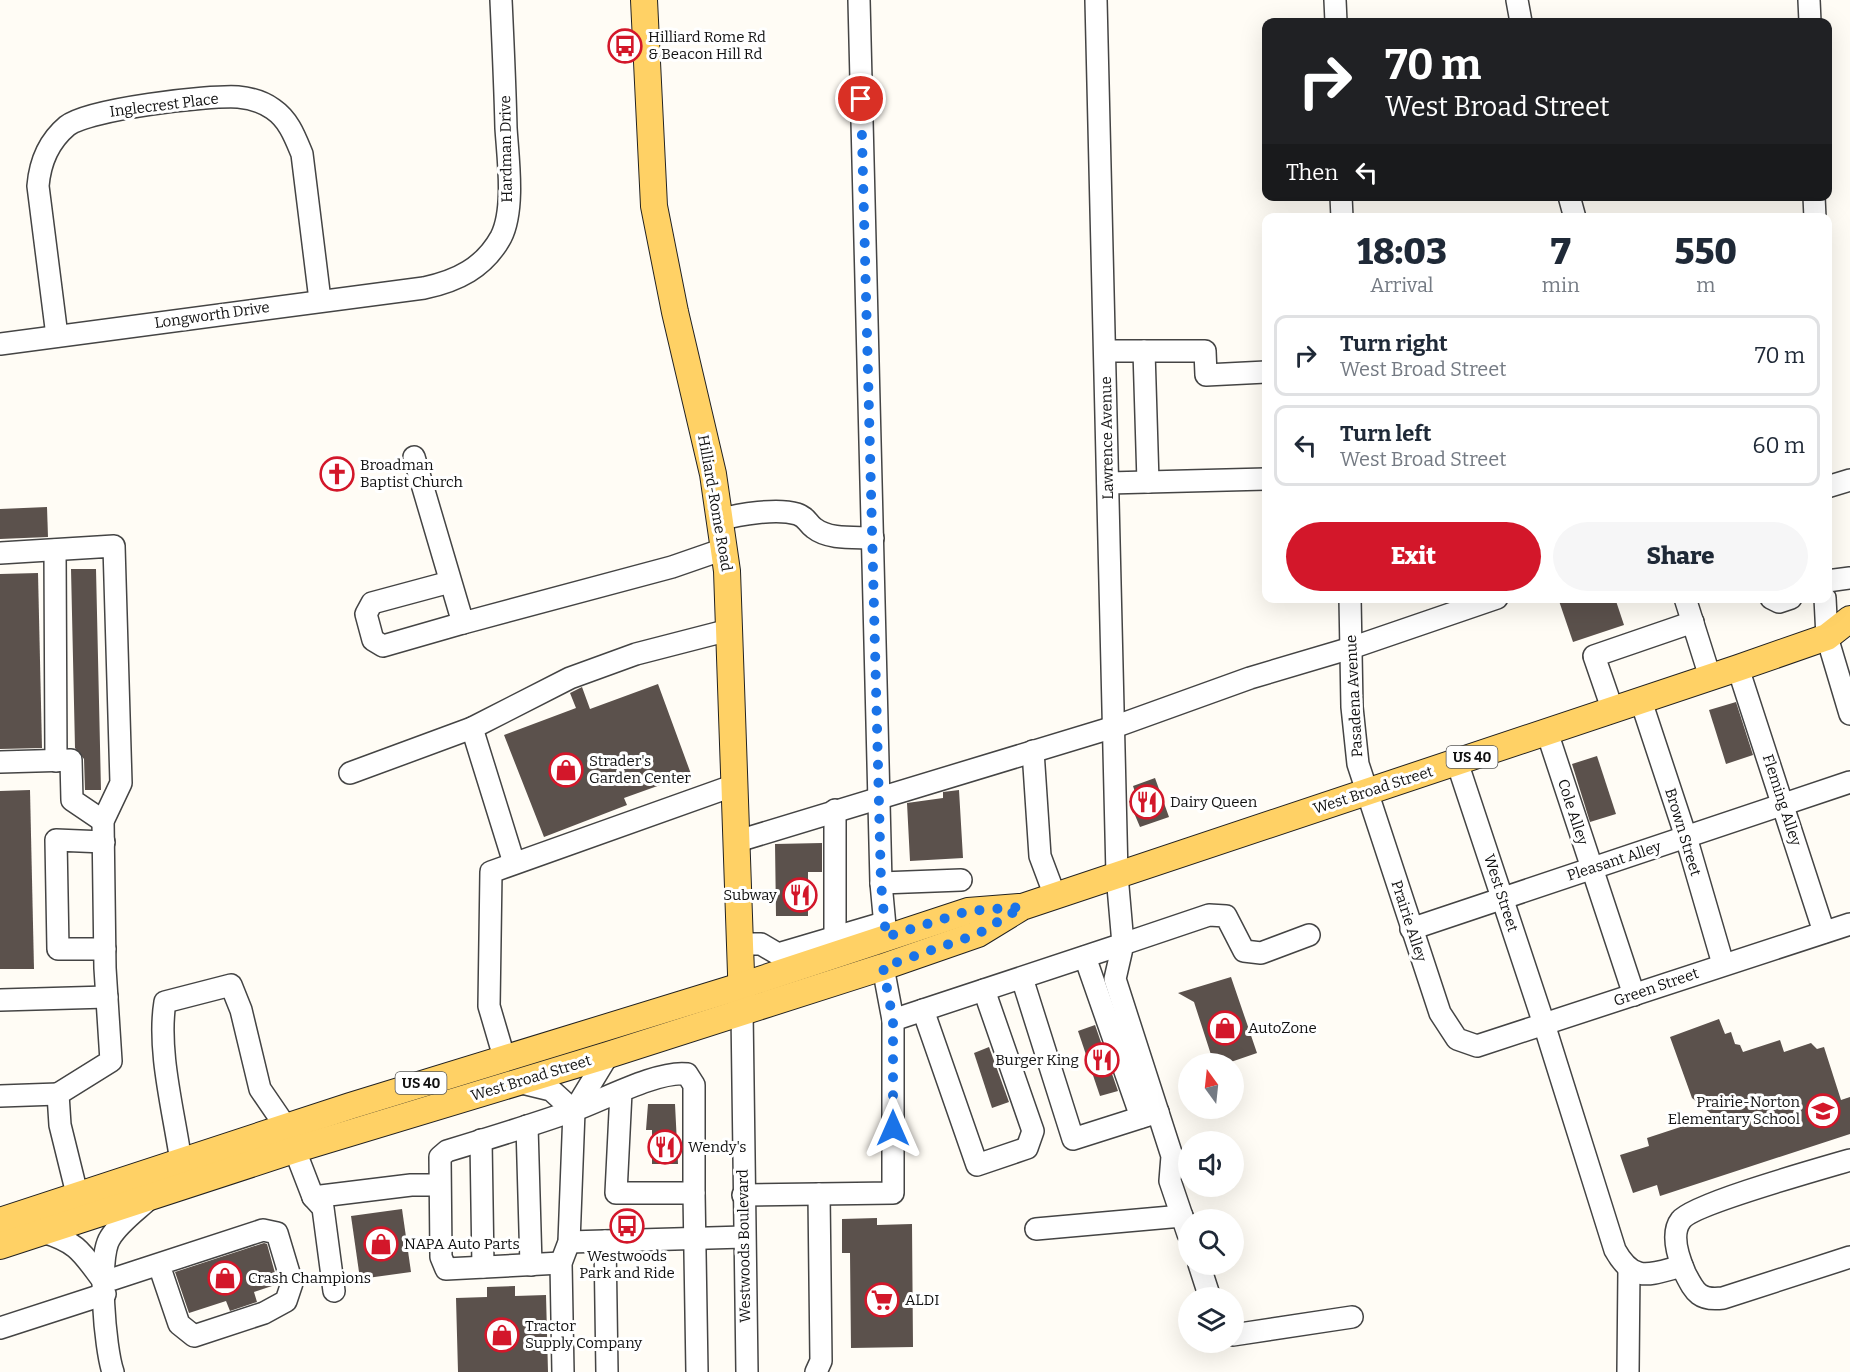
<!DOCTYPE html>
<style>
:root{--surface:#fff;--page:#f6f6f7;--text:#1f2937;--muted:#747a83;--line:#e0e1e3;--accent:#d3172a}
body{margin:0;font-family:Bitter,serif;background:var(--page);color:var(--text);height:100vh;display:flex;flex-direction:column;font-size:22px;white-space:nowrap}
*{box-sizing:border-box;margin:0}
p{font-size:20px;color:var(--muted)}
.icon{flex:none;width:33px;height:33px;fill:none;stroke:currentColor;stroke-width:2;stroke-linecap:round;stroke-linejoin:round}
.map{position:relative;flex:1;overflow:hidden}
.drawer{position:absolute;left:1262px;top:213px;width:570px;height:390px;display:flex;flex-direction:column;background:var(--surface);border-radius:12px;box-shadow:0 6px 24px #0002}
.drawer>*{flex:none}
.hud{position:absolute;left:1262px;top:18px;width:570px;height:183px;border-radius:12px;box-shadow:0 6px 24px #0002;background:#202124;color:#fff;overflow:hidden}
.needle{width:39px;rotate:345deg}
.tools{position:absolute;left:1178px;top:1053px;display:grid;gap:12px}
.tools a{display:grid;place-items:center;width:66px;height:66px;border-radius:50%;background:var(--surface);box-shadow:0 6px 24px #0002;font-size:30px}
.pin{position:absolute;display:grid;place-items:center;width:51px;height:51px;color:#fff;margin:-26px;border:3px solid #fff;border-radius:50%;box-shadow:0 2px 6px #0007}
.me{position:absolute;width:66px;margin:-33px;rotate:0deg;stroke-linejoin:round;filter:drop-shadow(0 0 4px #0008)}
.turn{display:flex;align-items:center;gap:21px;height:126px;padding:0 24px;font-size:27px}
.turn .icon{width:78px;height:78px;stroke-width:2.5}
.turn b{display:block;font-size:42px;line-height:51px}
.then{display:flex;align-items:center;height:57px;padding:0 24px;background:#0003;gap:12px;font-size:22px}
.eta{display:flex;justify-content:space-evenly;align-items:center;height:102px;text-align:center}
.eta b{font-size:36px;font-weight:800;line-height:42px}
.button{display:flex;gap:12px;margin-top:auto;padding:12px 24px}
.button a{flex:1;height:69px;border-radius:36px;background:var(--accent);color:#fff;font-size:24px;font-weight:800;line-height:69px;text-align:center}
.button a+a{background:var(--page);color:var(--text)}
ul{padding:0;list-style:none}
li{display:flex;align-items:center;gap:18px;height:81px;margin:0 12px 9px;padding:0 12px;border:3px solid var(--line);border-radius:12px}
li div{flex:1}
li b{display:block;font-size:22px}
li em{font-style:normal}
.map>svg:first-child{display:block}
</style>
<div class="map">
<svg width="1850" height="1372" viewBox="0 0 1850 1372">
<rect width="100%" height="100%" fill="#fffcf5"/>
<g fill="#5b514c">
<path d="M47,507L48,537L0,539V509Z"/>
<path d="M71,569H96L101,790H85L84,759L75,748Z"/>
<path d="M38,573L42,748L0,749V574Z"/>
<path d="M1558,598H1615L1624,625L1573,642Z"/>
<path d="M658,684L691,774L624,798L627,805L544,837L504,735L576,708L570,693L582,687L590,709Z"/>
<path d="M1736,702L1753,755L1726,764L1709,710Z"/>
<path d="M1597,756L1616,814L1590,822L1572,764Z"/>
<path d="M1155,778L1169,817L1140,827L1129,801L1137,798L1133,786Z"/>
<path d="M30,790L34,969H0V791Z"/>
<path d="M959,790L963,858L910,861L907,803L943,798V792Z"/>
<path d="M822,843V872H808V916H776L775,844Z"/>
<path d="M1231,977L1257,1053L1225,1064H1214L1194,1002L1178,993Z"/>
<path d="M1719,1019L1725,1034L1731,1032L1735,1044L1740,1045L1743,1052L1780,1040L1784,1052L1811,1043L1817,1049L1824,1047L1841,1100L1850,1097V1134L1660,1196L1657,1185L1633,1193L1620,1155L1649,1146L1647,1138L1714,1116L1692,1098L1670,1037Z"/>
<path d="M1095,1025L1118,1091L1100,1096L1078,1031Z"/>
<path d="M989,1047L1009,1102L992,1108L974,1053Z"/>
<path d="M648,1104H675L678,1164H652V1130H646Z"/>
<path d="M402,1209L411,1272L360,1279L351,1216Z"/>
<path d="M877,1218V1225L912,1224L913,1347L851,1348L850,1253H842V1219Z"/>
<path d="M264,1243L267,1244L278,1284L254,1292L257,1302L230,1311L226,1301L189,1313L175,1272Z"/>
<path d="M515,1286V1296L546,1295L548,1372H458L456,1298L487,1297V1287Z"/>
</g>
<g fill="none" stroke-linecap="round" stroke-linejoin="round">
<g stroke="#444" stroke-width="24">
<g id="minor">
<path d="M859,0L881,883L886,937"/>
<path d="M1335,0L1336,22"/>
<path d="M1517,0L1521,22"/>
<path d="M1809,0L1810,22"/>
<path d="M1341,196L1342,218"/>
<path d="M1569,196L1575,218"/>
<path d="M1814,196L1815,218"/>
<path d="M57,336L38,186C40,162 48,142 67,126C88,109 209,95 238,97C249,98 263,102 273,109C289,120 295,137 302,154L320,300"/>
<path d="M0,344L424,288C457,281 484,268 501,237C515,209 508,159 506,128C505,85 503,43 501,0"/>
<path d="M1105,351H1144L1148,482"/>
<path d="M1144,351H1205L1206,375L1266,372"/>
<path d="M414,457L463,623L672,567L724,549"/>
<path d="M1108,483L1266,479"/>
<path d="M1827,487L1850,480"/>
<path d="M719,520C740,514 777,508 797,514C807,517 807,523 814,528C829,540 855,537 873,538"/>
<path d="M55,550L56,761"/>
<path d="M0,553L114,546L121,783L103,821L105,968L111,1061L58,1094L60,1125L81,1210"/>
<path d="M1827,581L1850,578"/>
<path d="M450,582L372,603L366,614L373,640L383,646L463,623"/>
<path d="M1350,598L1352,707L1358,764L1440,1013L1457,1039L1477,1046L1850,924"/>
<path d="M1685,598L1710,677"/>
<path d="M1771,598L1779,602L1791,598"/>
<path d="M1825,598L1827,637L1850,714"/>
<path d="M1738,668L1824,932"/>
<path d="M1641,701L1686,837L1723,964"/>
<path d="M1613,711L1594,656L1693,622"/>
<path d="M472,728L514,863"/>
<path d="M1547,732L1634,995"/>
<path d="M1033,751L1040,856L1055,896"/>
<path d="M0,762L71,760L72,800L103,821"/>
<path d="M1457,762L1544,1024L1615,1250C1634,1284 1650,1274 1682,1266"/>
<path d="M350,773L472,728L570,678L636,654L729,630"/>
<path d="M835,810V937"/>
<path d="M738,841L1114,727L1250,678L1351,648L1497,598"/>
<path d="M104,842L56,840L58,949H105"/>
<path d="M881,883L961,880"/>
<path d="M1411,929L1850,782"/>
<path d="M740,944H761L778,954L883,923"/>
<path d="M1085,957L1141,1117"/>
<path d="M1022,978L1073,1139L1158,1112"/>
<path d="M0,1000L107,997"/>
<path d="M923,1010L977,1165L1027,1148L1033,1131L984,990"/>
<path d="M742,1011L747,1372"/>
<path d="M893,1020L1123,944L1117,875L1096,0"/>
<path d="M504,1057L489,1006L491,872L735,785"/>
<path d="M518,1082L551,1090L574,1111"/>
<path d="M0,1096L58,1094"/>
<path d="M527,1126L531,1265"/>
<path d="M481,1140L483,1267"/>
<path d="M1850,1160C1823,1168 1693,1204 1681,1220C1670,1234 1679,1259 1685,1273C1695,1293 1700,1301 1723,1298L1850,1257"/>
<path d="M181,1162C174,1112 157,1051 165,1002L231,985L241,1010L260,1089L286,1127L313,1197L323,1208L334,1291"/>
<path d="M694,1193L697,1372"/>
<path d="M743,1195L893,1193V1020L883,967"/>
<path d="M313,1197L411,1185H438"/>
<path d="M1036,1229L1182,1216"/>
<path d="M43,1232C79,1243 82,1253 104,1282"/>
<path d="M1188,1234L1170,1181L1172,1156L1115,979L1123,944L1209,915L1226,916L1244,951L1261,953L1309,935"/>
<path d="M605,1241L607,1372"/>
<path d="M569,1242L744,1237"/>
<path d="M561,1263L446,1269L441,1257L440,1157L447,1151C490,1138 533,1125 575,1110C603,1100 659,1070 687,1074L694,1085V1193H616L621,1092"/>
<path d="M1199,1264L1210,1298"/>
<path d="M104,1282L263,1230L277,1233L292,1283L286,1301L264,1313L194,1336L179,1324L159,1265"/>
<path d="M0,1328L105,1294"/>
<path d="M1233,1335L1352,1317"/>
<path d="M113,1372C105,1349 97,1258 110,1238C119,1223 136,1211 149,1199"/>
<path d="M563,1372L561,1263L569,1242L574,1111L608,1055"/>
<path d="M816,1372L821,1361L819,1194"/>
<path d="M1628,1372L1629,1269"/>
</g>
</g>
<g stroke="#222" stroke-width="28">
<g id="major">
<path d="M644,0L654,206L675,312L713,474L727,571L742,1002"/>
<path d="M0,1221L350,1106L741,986L968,911L1019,907"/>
<path d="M0,1246L294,1150L608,1055L883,967L978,934L1022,907L1738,668L1827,637L1850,619"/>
</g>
</g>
<use href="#minor" stroke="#fff" stroke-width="21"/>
<use href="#major" stroke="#ffd165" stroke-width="26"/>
</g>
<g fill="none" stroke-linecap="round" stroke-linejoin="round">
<path stroke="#1a73e8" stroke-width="10" stroke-dasharray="0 18" d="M861,99L881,883L886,937L968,911L1022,907L978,934L883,967L893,1020V1128"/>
</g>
<defs>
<g id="bus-ring" transform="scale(1.725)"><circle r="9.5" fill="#fff" stroke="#d3172a" stroke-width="1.5"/><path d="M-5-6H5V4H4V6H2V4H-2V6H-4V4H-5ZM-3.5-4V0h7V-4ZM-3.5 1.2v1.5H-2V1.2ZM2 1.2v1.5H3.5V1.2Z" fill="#d3172a"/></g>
<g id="church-ring" transform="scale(1.725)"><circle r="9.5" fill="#fff" stroke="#d3172a" stroke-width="1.5"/><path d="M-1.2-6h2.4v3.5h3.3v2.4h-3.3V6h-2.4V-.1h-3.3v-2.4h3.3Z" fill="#d3172a"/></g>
<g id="shop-ring" transform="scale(1.725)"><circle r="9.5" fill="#fff" stroke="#d3172a" stroke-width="1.5"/><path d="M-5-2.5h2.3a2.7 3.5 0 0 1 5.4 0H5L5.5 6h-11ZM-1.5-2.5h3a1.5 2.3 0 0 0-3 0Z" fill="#d3172a"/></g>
<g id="restaurant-ring" transform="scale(1.725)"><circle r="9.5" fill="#fff" stroke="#d3172a" stroke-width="1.5"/><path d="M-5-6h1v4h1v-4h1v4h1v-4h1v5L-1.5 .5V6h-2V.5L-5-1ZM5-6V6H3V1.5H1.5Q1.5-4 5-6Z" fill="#d3172a"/></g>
<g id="school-ring" transform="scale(1.725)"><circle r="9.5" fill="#fff" stroke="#d3172a" stroke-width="1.5"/><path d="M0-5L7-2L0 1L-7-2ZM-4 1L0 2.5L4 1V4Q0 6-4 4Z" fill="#d3172a"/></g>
<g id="supermarket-ring" transform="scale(1.725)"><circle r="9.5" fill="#fff" stroke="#d3172a" stroke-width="1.5"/><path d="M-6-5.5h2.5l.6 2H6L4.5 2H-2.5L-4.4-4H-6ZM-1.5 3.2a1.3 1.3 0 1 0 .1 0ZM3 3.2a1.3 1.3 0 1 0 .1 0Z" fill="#d3172a"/></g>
</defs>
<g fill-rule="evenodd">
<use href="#bus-ring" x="625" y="46"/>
<use href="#church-ring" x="337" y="474"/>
<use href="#shop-ring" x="566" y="770"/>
<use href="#restaurant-ring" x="1147" y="802"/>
<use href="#restaurant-ring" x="800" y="895"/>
<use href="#shop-ring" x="1225" y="1028"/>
<use href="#restaurant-ring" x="1102" y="1060"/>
<use href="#school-ring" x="1823" y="1111"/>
<use href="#restaurant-ring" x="665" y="1147"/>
<use href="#bus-ring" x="627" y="1226"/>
<use href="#shop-ring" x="381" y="1244"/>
<use href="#shop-ring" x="225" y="1278"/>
<use href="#supermarket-ring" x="882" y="1300"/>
<use href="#shop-ring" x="502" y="1335"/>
</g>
<g text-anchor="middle" stroke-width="6" stroke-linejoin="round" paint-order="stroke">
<g fill="#fff" stroke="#585858" stroke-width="1.5">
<rect x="1446.5" y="746" width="51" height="22" rx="4.5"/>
<rect x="395.5" y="1072" width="51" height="22" rx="4.5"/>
</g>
<g font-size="14" font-weight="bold" fill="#111">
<text x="1472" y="762">US 40</text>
<text x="421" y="1088">US 40</text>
</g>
<g font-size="15" fill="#111" stroke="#fff" text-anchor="start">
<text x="648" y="42">Hilliard Rome Rd<tspan x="648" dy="17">&amp; Beacon Hill Rd</tspan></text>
<text x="360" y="470">Broadman<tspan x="360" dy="17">Baptist Church</tspan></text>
<text x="589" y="766">Strader's<tspan x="589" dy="17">Garden Center</tspan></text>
<text x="1170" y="807">Dairy Queen</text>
<text x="777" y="900" text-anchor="end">Subway</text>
<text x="1248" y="1033">AutoZone</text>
<text x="1079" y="1065" text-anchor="end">Burger King</text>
<text x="1800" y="1107" text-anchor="end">Prairie-Norton<tspan x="1800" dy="17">Elementary School</tspan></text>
<text x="688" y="1152">Wendy's</text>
<text x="404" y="1249">NAPA Auto Parts</text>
<text x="627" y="1261" text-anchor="middle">Westwoods<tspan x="627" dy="17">Park and Ride</tspan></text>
<text x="248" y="1283">Crash Champions</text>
<text x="905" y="1305">ALDI</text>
<text x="525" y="1331">Tractor<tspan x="525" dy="17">Supply Company</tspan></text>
</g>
<g font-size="15" fill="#111" stroke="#fff">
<text transform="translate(164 105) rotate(-7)" y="5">Inglecrest Place</text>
<text transform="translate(506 149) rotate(-91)" y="5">Hardman Drive</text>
<text transform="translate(212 315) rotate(-8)" y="5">Longworth Drive</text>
<text transform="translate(1107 438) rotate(-91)" y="5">Lawrence Avenue</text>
<text transform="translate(715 503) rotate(80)" y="5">Hilliard-Rome Road</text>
<text transform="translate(1354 696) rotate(-93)" y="5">Pasadena Avenue</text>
<text transform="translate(1373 790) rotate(-18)" y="5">West Broad Street</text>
<text transform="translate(1782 800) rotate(72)" y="5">Fleming Alley</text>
<text transform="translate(1573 812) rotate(72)" y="5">Cole Alley</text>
<text transform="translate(1683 832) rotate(73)" y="5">Brown Street</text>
<text transform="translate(1614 861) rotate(-18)" y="5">Pleasant Alley</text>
<text transform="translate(1501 893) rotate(72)" y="5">West Street</text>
<text transform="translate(1409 921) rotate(72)" y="5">Prairie Alley</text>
<text transform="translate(1656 987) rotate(-19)" y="5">Green Street</text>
<text transform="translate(531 1078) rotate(-17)" y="5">West Broad Street</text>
<text transform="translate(744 1246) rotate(-91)" y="5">Westwoods Boulevard</text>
</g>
</g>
</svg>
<div class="tools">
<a><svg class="needle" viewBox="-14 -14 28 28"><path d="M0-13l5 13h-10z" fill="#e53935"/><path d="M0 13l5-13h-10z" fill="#747a83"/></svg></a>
<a><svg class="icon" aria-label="sound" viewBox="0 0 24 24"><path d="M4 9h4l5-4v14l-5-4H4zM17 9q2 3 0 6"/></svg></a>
<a><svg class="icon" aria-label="search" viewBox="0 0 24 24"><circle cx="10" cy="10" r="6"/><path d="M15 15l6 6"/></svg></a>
<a><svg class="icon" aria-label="layers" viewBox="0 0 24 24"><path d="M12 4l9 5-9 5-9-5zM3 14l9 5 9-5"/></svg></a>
</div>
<div class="pin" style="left:861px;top:99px;background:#d93025"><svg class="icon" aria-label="arrive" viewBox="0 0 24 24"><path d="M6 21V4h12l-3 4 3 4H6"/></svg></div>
<svg class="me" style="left:893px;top:1128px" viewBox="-20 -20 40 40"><path d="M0-17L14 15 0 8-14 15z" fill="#1a73e8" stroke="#fff" stroke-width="4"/></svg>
<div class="hud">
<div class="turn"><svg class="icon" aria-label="right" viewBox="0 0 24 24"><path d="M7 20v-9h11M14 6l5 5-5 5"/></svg><div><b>70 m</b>West Broad Street</div></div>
<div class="then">Then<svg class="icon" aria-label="left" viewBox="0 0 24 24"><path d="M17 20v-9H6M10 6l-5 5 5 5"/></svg></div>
</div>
<section class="drawer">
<div class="eta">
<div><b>18:03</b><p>Arrival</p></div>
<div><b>7</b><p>min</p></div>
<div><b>550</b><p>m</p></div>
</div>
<ul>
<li><svg class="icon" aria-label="right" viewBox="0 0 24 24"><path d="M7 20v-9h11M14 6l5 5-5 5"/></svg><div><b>Turn right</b><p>West Broad Street</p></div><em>70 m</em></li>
<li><svg class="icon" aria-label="left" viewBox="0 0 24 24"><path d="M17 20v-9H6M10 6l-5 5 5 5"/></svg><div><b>Turn left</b><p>West Broad Street</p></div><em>60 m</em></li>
</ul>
<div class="button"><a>Exit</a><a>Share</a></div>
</section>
</div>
